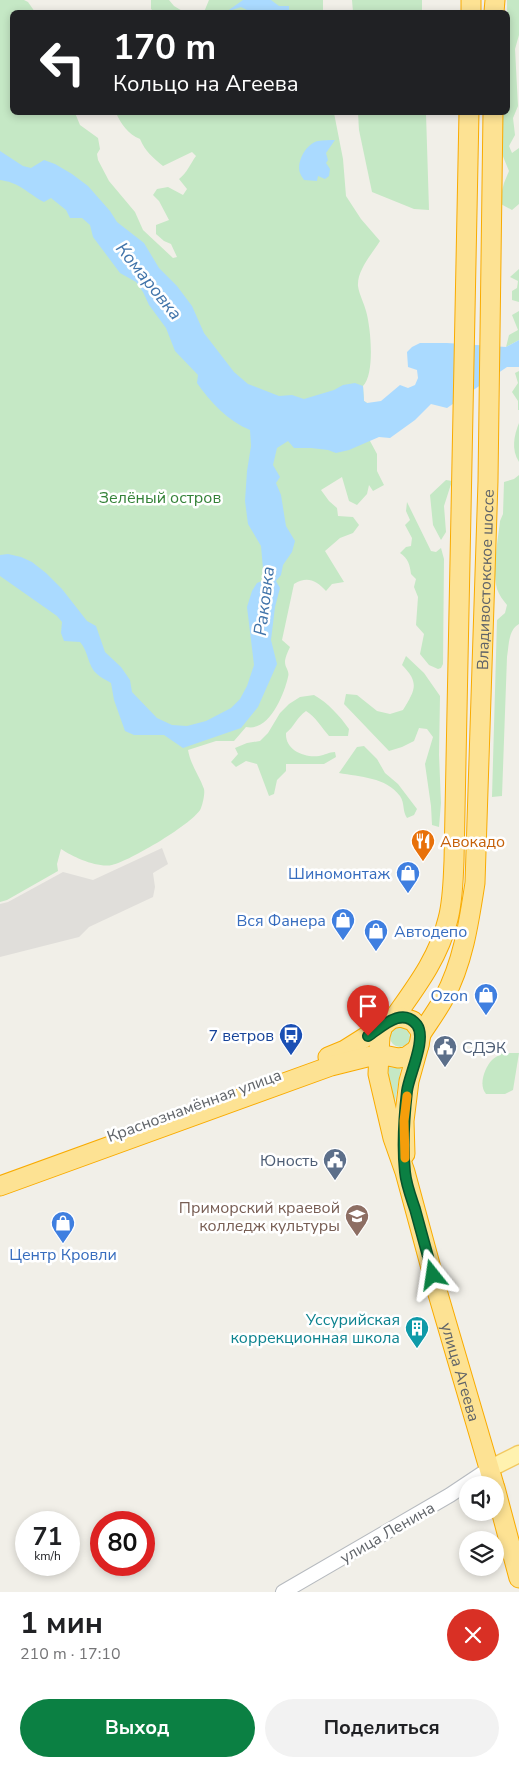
<!DOCTYPE html>
<html lang="ru">
<meta charset="utf-8">
<style>
:root{--surface:#fff;--page:#f2f2f2;--text:#202124;--muted:#757577;--accent:#0b8043}
body{margin:0;font-family:"Nunito Sans",sans-serif;background:var(--page);color:var(--text);height:100vh;display:flex;flex-direction:column;font-size:19px;white-space:nowrap}
*{box-sizing:border-box;margin:0}
p{font-size:16px;color:var(--muted)}
.icon{flex:none;width:28px;height:28px;fill:none;stroke:currentColor;stroke-width:2;stroke-linecap:round;stroke-linejoin:round}
.map{position:relative;height:1592px;overflow:hidden}
.sheet{display:flex;flex-direction:column;background:var(--surface);flex:1}
.sheet>*{flex:none}
.guide{position:absolute;left:10px;top:10px;width:500px;height:105px;border-radius:8px;box-shadow:0 2px 8px #0003;background:#202124;color:#fff;overflow:hidden}
.controls{position:absolute;left:459px;top:1476px;display:grid;gap:10px}
.controls a{display:grid;place-items:center;width:45px;height:45px;border-radius:50%;background:var(--surface);box-shadow:0 2px 8px #0003;font-size:25px}
.speed{position:absolute;left:15px;top:1511px;display:flex;gap:10px;font-size:25px;font-weight:700;text-align:center}
.speed>*{display:grid;place-content:center;width:65px;height:65px;border-radius:50%;background:var(--surface);box-shadow:0 2px 8px #0003;line-height:1}
.speed small{font-size:12px;font-weight:400}
.speed .limit{border:8px solid #d22;background:#fff;color:#111}
.pin{position:absolute;display:grid;place-items:center;width:42px;height:42px;color:#fff;margin:-51px -21px;border-radius:50% 50% 50% 0;rotate:-45deg;box-shadow:0 0 5px #0007}
.pin .icon{rotate:45deg}
.me{position:absolute;width:55px;margin:-28px;rotate:345deg;stroke-linejoin:round;filter:drop-shadow(0 0 4px #0008)}
.turn{display:flex;align-items:center;gap:18px;height:105px;padding:0 20px;font-size:22px}
.turn .icon{width:65px;height:65px;stroke-width:2.5}
.turn b{display:block;font-size:35px;line-height:42px}
.round{display:grid;place-items:center;flex:none;width:52px;height:52px;border-radius:26px;background:var(--page)}
.summary{display:flex;align-items:center;justify-content:space-between;height:85px;padding:0 20px}
h1{font-size:30px;font-weight:700;line-height:38px}
.cta{display:flex;gap:10px;margin-top:auto;padding:10px 20px}
.cta a{flex:1;height:58px;border-radius:30px;background:var(--accent);color:#fff;font-size:20px;font-weight:700;line-height:58px;text-align:center}
.cta a+a{background:var(--page);color:var(--text)}
.map>svg:first-child{display:block}
</style>
<div class="map">
<svg width="519" height="1592" viewBox="0 0 519 1592">
<rect width="100%" height="100%" fill="#f1efe8"/>
<path fill="#e0deda" d="M162,848L168,864L153,873L155,887L153,897L89,927L79,937L0,957V904L8,902L63,872L93,880Z"/>
<g fill="#c5e8c5">
<path d="M0,0H24L28,2L35,12H12V112L75,113L80,125L98,138L100,149L97,154L98,160L109,181L135,212L143,230L173,258L177,257L171,244L164,241L156,234V225L169,220L159,201L153,195L157,189L168,187L183,195L187,189L179,179C187,173 190,164 196,156L192,152L163,166C153,158 145,151 140,139C128,134 121,124 116,113H334L343,159L346,196L361,219L380,241C372,254 357,270 358,286C359,294 364,303 366,311C371,328 375,374 363,386L364,401L367,403L370,441L377,454V471L384,485L373,491L369,485L367,494L357,505L349,501L342,477L321,490L329,501L337,508L338,516L353,517L359,525L353,533L340,538L325,551L344,582L332,584L326,591C316,580 307,576 294,584L282,640L290,647C288,651 285,658 285,662C285,668 290,671 288,677C284,695 269,732 246,727L234,741H216L188,750C191,766 199,775 204,789C205,793 203,803 201,808C196,822 128,862 112,865C97,868 73,857 61,849L57,864L58,871L7,900L0,902Z"/>
<path d="M151,0H169L174,6L184,12H154L151,9Z"/>
<path d="M209,0H323V12H204Z"/>
<path d="M352,0H422V12H353Z"/>
<path d="M507,0H519V35L515,49L518,106L513,118L515,135L509,146L512,153L519,148V204L512,210L499,203L504,183L509,171L502,154L503,114L508,112L509,106L508,100Z"/>
<path d="M358,113H426L429,210L414,209L372,192L359,130Z"/>
<path d="M519,269V302L512,300V291L517,288L518,281L510,277Z"/>
<path d="M519,311V340L506,347L509,335L518,330L512,315Z"/>
<path d="M519,371V410H518V401L512,392L518,383L515,373Z"/>
<path d="M519,423V462C511,450 514,435 519,423Z"/>
<path d="M519,475V624C508,630 509,646 507,657L502,796L492,797L497,620L505,613L507,605C503,600 499,595 497,589C492,570 498,540 500,521L503,514L504,482L514,479Z"/>
<path d="M446,480L452,481L444,506L446,532L441,540L433,525L430,495Z"/>
<path d="M407,502L431,551L436,552L441,548L444,559L443,664L441,668L438,669L429,665L420,654L424,634L416,625L418,597L414,587L416,579L411,574C410,565 408,558 400,553L406,547L411,546L412,538L405,525L410,520L406,511Z"/>
<path d="M406,656L424,673L440,696L439,755L441,803L439,827L432,825L431,806L425,764L433,737L427,729L419,728L414,741L402,747L389,751L344,704L346,694L357,695L377,711L390,714L403,710C415,690 420,683 402,665Z"/>
<path d="M314,695C328,703 340,716 349,729L348,736H329C321,727 316,717 306,711C297,717 294,727 286,733C285,750 304,758 319,756C325,755 329,752 335,752L336,757L324,764H286V771L277,780L274,794L269,796L257,764L246,761L236,767L231,762L238,754L235,748L247,743L260,741L268,733L280,713L289,704L300,697Z"/>
<path d="M364,746L377,759L385,773L398,784L417,809L414,815L407,818C402,811 405,803 400,796C386,777 360,777 339,773L357,747Z"/>
<circle cx="400" cy="1037" r="10"/>
<path d="M503,1053H519L513,1090L505,1094H486C478,1085 485,1067 492,1060C495,1057 499,1055 503,1053Z"/>
<path d="M388,1067L401,1068L393,1113Z"/>
</g>
<g fill="#aadaff">
<path d="M243,0H271L279,6H289V12H251L241,7L226,12Z"/>
<path d="M335,140L326,153L328,160L326,163L330,169L329,176L325,179L318,176L317,181L304,180C303,178 301,176 300,173C296,161 307,143 318,141C323,140 330,140 335,140Z"/>
<path d="M0,151L23,166L31,168L44,160L55,164L72,174L88,186L110,211L117,222L144,243L159,268L177,286L192,306L204,333L234,372L248,384L279,396L292,395L304,399L334,390L343,385L355,383L363,386L364,401L367,403L381,401L400,385L408,388L415,385L418,378L417,370L408,367L407,352L412,347L420,343H447L506,347L519,340V367H507L447,408L431,404L415,420L390,438L379,437L349,450L336,453L328,450L311,448H294L288,441L277,448L273,465L280,477L276,483L281,495L286,526L295,541L292,552L283,565L281,575L276,581L280,588L275,607L271,640L277,664L258,707L241,728L183,748L164,735H134L125,731L114,700L111,683C107,680 101,678 97,674C88,667 88,650 80,642L64,641L61,633L62,622L57,616L0,576V555L8,554L21,557L32,562L46,573L62,589L87,621L96,626L105,652L121,667L130,680L132,692L157,718L172,725L187,726L206,721L231,708L240,699L247,686L254,665L247,607L252,591L257,583L264,580L261,546L248,524L245,501L247,471L251,446L250,430C228,421 210,402 197,383L198,375L175,351L166,328L149,305L143,292L136,282L120,273L93,237L90,225L82,218H70L66,210L51,198L44,202C33,197 24,187 12,183C8,181 4,181 0,180Z"/>
</g>
<g fill="none" stroke-linecap="round" stroke-linejoin="round">
<g stroke="#b6babf" stroke-width="16">
<path id="secondary" d="M283,1592L450,1495L489,1469"/>
</g>
<g stroke="#f2c960" stroke-width="19">
<path id="primary" d="M489,1469L519,1454"/>
</g>
<g stroke="#f9ab00" stroke-width="21">
<g id="highway">
<path d="M471,12V0"/>
<path d="M494,12L495,0"/>
<path d="M394,1018C416,987 439,957 448,919C453,900 453,881 454,861L469,112"/>
<path id="s1" d="M421,1034C428,1023 437,1011 444,998C463,963 469,922 475,883L488,481L493,112"/>
<path d="M328,1057L345,1050L383,1026"/>
<path d="M405,1154L404,1121L409,1081L419,1045"/>
<path id="s2" d="M0,1186L331,1066L379,1054L398,1058L406,1057L416,1050L419,1045L421,1034L419,1029L413,1021L401,1017L391,1019L383,1026L380,1036L379,1054L378,1074L393,1138L405,1172L438,1294L494,1485"/>
<path d="M495,1488L519,1578"/>
</g>
</g>
<use href="#secondary" stroke="#fff" stroke-width="14"/>
<use href="#primary" stroke="#fff2af" stroke-width="16"/>
<use href="#highway" stroke="#fde293" stroke-width="19"/>
</g>
<g fill="none" stroke-linecap="round" stroke-linejoin="round">
<g stroke="#07532c" stroke-width="12">
<path id="route" d="M368,1036C382,1027 402,1006 417,1025C427,1039 409,1075 407,1091C404,1118 402,1145 405,1172C406,1184 411,1197 415,1209C421,1231 427,1253 433,1275"/>
</g>
<use href="#route" stroke="#0b8043" stroke-width="9"/>
<path stroke="#f59e0b" stroke-width="9" d="M405,1158L404,1121L407,1096"/>
</g>
<defs>
<g id="restaurant-pin" transform="scale(1.25)"><path d="M0 17L-7.5 6A9.5 9.5 0 1 1 7.5 6Z" fill="#e8710a" stroke="#fff"/><path d="M-5-6h1v4h1v-4h1v4h1v-4h1v5L-1.5 .5V6h-2V.5L-5-1ZM5-6V6H3V1.5H1.5Q1.5-4 5-6Z" fill="#fff"/></g>
<g id="shop-pin" transform="scale(1.25)"><path d="M0 17L-7.5 6A9.5 9.5 0 1 1 7.5 6Z" fill="#3f7fe0" stroke="#fff"/><path d="M-5-2.5h2.3a2.7 3.5 0 0 1 5.4 0H5L5.5 6h-11ZM-1.5-2.5h3a1.5 2.3 0 0 0-3 0Z" fill="#fff"/></g>
<g id="bus-pin" transform="scale(1.25)"><path d="M0 17L-7.5 6A9.5 9.5 0 1 1 7.5 6Z" fill="#1a4fb4" stroke="#fff"/><path d="M-5-6H5V4H4V6H2V4H-2V6H-4V4H-5ZM-3.5-4V0h7V-4ZM-3.5 1.2v1.5H-2V1.2ZM2 1.2v1.5H3.5V1.2Z" fill="#fff"/></g>
<g id="civic-pin" transform="scale(1.25)"><path d="M0 17L-7.5 6A9.5 9.5 0 1 1 7.5 6Z" fill="#5c6f8a" stroke="#fff"/><path d="M-.6-6.5H3V-4.5H.6V-3L4-1V1h2V6H-6V1h2V-1L-.6-3ZM-1.2 2.5V6h2.4V2.5Z" fill="#fff"/></g>
<g id="university-pin" transform="scale(1.25)"><path d="M0 17L-7.5 6A9.5 9.5 0 1 1 7.5 6Z" fill="#8d6e63" stroke="#fff"/><path d="M0-5L7-2L0 1L-7-2ZM-4 1L0 2.5L4 1V4Q0 6-4 4Z" fill="#fff"/></g>
<g id="building-pin" transform="scale(1.25)"><path d="M0 17L-7.5 6A9.5 9.5 0 1 1 7.5 6Z" fill="#0f9aa8" stroke="#fff"/><path d="M-4-6H4V6H1V3H-1V6H-4ZM-2.5-4.3h1.7v1.8h-1.7ZM.8-4.3h1.7v1.8H.8ZM-2.5-1h1.7V.8h-1.7ZM.8-1h1.7V.8H.8Z" fill="#fff"/></g>
</defs>
<g fill-rule="evenodd">
<use href="#restaurant-pin" x="423" y="841"/>
<use href="#shop-pin" x="408" y="873"/>
<use href="#shop-pin" x="343" y="920"/>
<use href="#shop-pin" x="376" y="931"/>
<use href="#shop-pin" x="486" y="995"/>
<use href="#bus-pin" x="291" y="1035"/>
<use href="#civic-pin" x="445" y="1047"/>
<use href="#civic-pin" x="335" y="1160"/>
<use href="#university-pin" x="357" y="1216"/>
<use href="#shop-pin" x="63" y="1223"/>
<use href="#building-pin" x="417" y="1328"/>
</g>
<g text-anchor="middle" stroke-width="5" stroke-linejoin="round" paint-order="stroke">
<g font-size="16" fill="#348238" stroke="#fff">
<text x="160" y="503">Зелёный остров</text>
</g>
<g font-size="16" fill="#5f6368" stroke="#fff">
<text dy="6" stroke="none"><textPath href="#s1" startOffset="466">Владивостокское шоссе</textPath></text>
<text transform="translate(194 1105) rotate(-20)" y="6">Краснознамённая улица</text>
<text dy="6" stroke="none"><textPath href="#s2" startOffset="865">улица Агеева</textPath></text>
<text transform="translate(387 1532) rotate(-30)" y="6">улица Ленина</text>
</g>
<g font-size="16" fill="#c56008" stroke="#fff" text-anchor="start">
<text x="440" y="847">Авокадо</text>
</g>
<g font-size="16" fill="#366cbe" stroke="#fff" text-anchor="end">
<text x="390" y="879">Шиномонтаж</text>
<text x="326" y="926">Вся Фанера</text>
<text x="394" y="937" text-anchor="start">Автодепо</text>
<text x="468" y="1001">Ozon</text>
<text x="63" y="1260" text-anchor="middle">Центр Кровли</text>
</g>
<g font-size="16" fill="#164399" stroke="#fff" text-anchor="end">
<text x="274" y="1041">7 ветров</text>
</g>
<g font-size="16" fill="#4e5e75" stroke="#fff" text-anchor="start">
<text x="462" y="1053">СДЭК</text>
<text x="318" y="1166" text-anchor="end">Юность</text>
</g>
<g font-size="16" fill="#785e54" stroke="#fff" text-anchor="end">
<text x="340" y="1213">Приморский краевой<tspan x="340" dy="18">колледж культуры</tspan></text>
</g>
<g font-size="16" fill="#0d838f" stroke="#fff" text-anchor="end">
<text x="400" y="1325">Уссурийская<tspan x="400" dy="18">коррекционная школа</tspan></text>
</g>
<g font-size="18" font-style="italic" fill="#4174aa" stroke="#fff">
<text transform="translate(149 281) rotate(51)" y="6">Комаровка</text>
<text transform="translate(264 601) rotate(-83)" y="6">Раковка</text>
</g>
</g>
</svg>
<div class="controls">
<a><svg class="icon" aria-label="sound" viewBox="0 0 24 24"><path d="M4 9h4l5-4v14l-5-4H4zM17 9q2 3 0 6"/></svg></a>
<a><svg class="icon" aria-label="layers" viewBox="0 0 24 24"><path d="M12 4l9 5-9 5-9-5zM3 14l9 5 9-5"/></svg></a>
</div>
<div class="speed"><div>71<small>km/h</small></div><div class="limit">80</div></div>
<div class="pin" style="left:368px;top:1036px;background:#d93025"><svg class="icon" aria-label="arrive" viewBox="0 0 24 24"><path d="M6 21V4h12l-3 4 3 4H6"/></svg></div>
<svg class="me" style="left:433px;top:1275px" viewBox="-20 -20 40 40"><path d="M0-17L14 15 0 8-14 15z" fill="#0b8043" stroke="#fff" stroke-width="4"/></svg>
<div class="guide">
<div class="turn"><svg class="icon" aria-label="left" viewBox="0 0 24 24"><path d="M17 20v-9H6M10 6l-5 5 5 5"/></svg><div><b>170 m</b>Кольцо на Агеева</div></div>
</div>
</div>
<section class="sheet">
<div class="summary"><div><h1>1 мин</h1><p>210 m · 17:10</p></div><a class="round" style="background:#d93025;color:#fff"><svg class="icon" aria-label="close" viewBox="0 0 24 24"><path d="M6 6l12 12M18 6L6 18"/></svg></a></div>
<div class="cta"><a>Выход</a><a>Поделиться</a></div>
</section>
